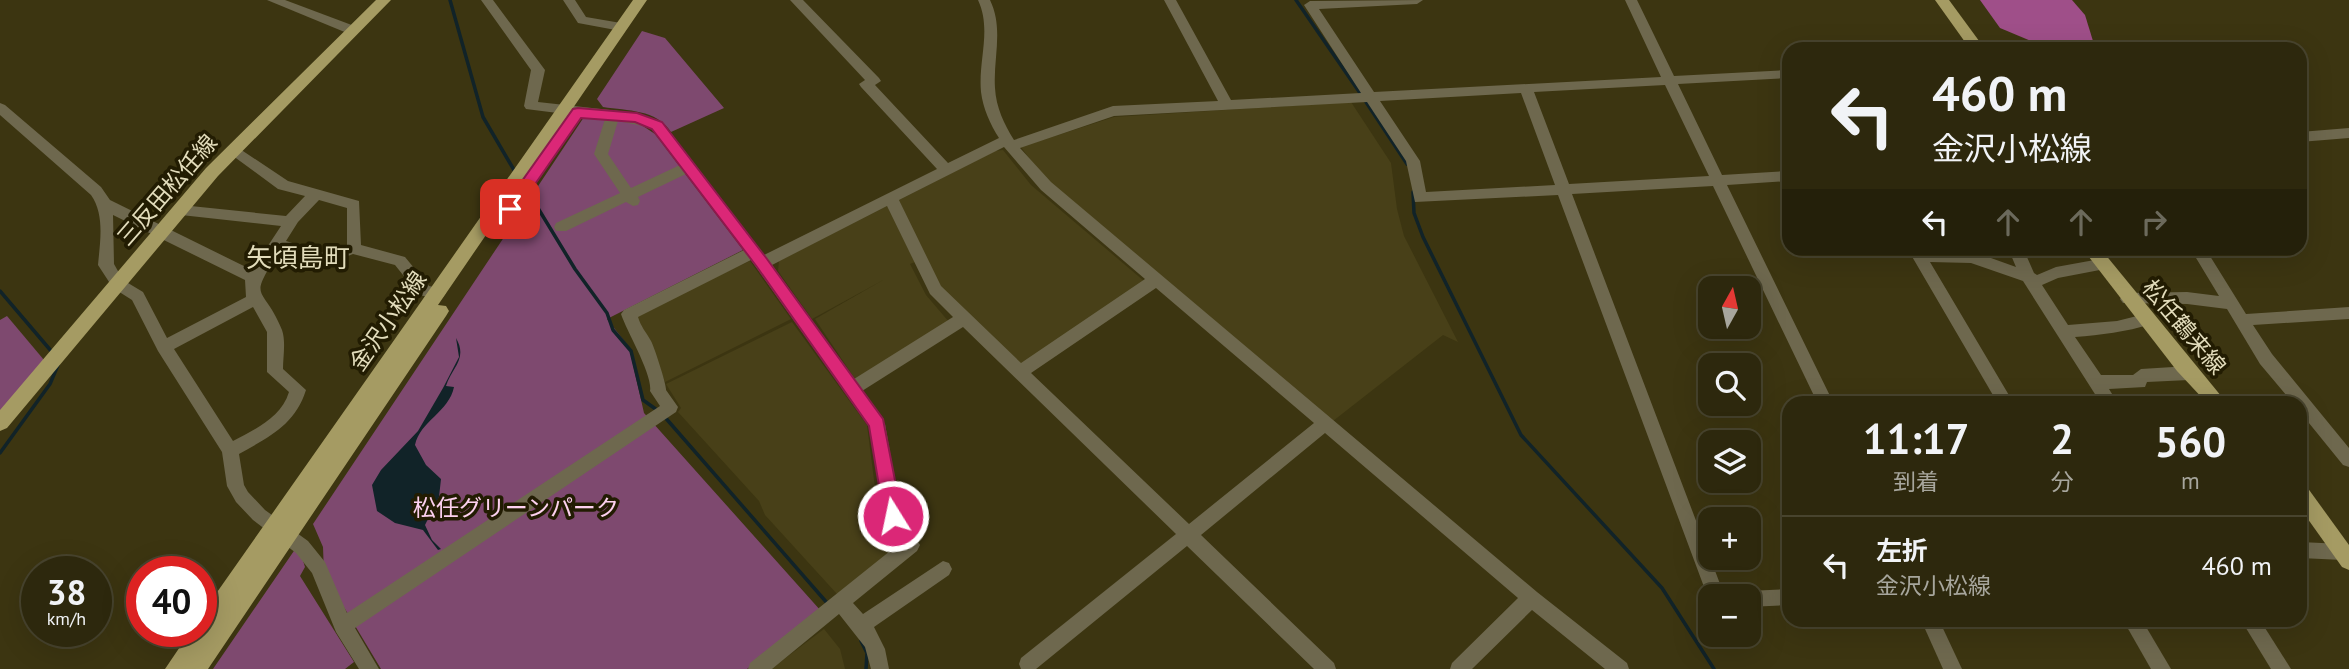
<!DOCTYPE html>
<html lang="ja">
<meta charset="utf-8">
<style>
:root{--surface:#2d280d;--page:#39341b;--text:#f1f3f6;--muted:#a7a69d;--line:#48442e}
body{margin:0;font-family:"PT Sans","Noto Sans JP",sans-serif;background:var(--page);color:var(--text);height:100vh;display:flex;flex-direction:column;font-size:26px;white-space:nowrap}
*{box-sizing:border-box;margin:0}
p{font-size:23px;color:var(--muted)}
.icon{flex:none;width:38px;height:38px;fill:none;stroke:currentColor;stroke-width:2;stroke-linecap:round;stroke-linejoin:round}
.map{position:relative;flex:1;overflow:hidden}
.sheet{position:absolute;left:1782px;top:396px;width:525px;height:231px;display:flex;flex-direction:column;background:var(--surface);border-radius:21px;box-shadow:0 7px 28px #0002,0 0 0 2px var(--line)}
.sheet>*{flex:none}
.banner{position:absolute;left:1782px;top:42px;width:525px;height:214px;border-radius:21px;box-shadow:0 7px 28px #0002,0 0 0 2px var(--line);background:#2d280d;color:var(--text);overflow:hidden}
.needle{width:46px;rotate:8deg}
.controls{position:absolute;left:1698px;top:276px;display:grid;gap:14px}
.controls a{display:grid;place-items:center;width:63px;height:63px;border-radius:14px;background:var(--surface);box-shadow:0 7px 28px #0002,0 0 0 2px var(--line);font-size:35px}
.speed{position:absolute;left:21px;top:556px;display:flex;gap:14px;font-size:35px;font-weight:700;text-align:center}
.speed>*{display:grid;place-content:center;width:91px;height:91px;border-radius:50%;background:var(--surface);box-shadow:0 7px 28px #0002,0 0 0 2px var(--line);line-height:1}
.speed small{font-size:18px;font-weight:400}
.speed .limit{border:10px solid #d22;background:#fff;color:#111}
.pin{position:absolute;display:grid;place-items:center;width:60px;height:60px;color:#fff;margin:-30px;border-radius:14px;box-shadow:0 4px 10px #0006}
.me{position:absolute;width:77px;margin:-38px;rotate:350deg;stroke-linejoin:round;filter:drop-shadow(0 0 5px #0008)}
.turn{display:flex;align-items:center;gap:24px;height:147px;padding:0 35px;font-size:32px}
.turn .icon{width:91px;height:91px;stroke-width:2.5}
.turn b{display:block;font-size:49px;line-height:60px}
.lanes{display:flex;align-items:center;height:66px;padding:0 35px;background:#0003;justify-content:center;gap:35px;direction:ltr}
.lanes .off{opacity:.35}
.eta{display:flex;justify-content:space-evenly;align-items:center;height:119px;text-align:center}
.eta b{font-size:42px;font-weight:700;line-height:49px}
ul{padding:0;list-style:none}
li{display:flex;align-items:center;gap:21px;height:98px;padding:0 35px;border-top:2px solid var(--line)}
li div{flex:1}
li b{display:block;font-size:26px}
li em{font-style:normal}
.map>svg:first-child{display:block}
</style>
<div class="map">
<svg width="2349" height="669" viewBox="0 0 2349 669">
<rect width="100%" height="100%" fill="#3c3511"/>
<g fill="#484018">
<path d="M1351,102L1391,163L1397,209L1404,236L1458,342L1443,335L1333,421L1043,177L1021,147L1114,117Z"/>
<path d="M1003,150L1031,185L1144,281L1024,367L939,287L899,200L995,151Z"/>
<path d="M887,206L915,262L910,264L926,295L949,322L857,382L815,319L885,279L812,319L778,271L779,261Z"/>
<path d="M750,261L791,319L665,382L653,349L635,320L639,312Z"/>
<path d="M792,322L867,425L879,519L896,541V550L837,594L765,515L759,501L678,412L681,408L666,384Z"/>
<path d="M824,629L840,649L845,669H771Z"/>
</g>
<g fill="#7e496f">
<path d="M642,31L665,38L724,108L671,132C656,109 628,111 603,107L597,99Z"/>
<path d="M584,117L637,122L655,134L743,250L607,319L629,347L644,413L821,611L747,669H381L324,574L323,547L313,524Z"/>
<path d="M7,316L44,360L0,414V320Z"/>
<path d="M298,545L305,567L300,576L354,662L345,669H213Z"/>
</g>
<path fill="#9f4f89" d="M1980,0H2072L2085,15L2093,41L2038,44L2000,28Z"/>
<path fill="#112328" d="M456,338C468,359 452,367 446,386L454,387C449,412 420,421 415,445L426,465L441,479L439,497L425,525L432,540L441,549L438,550L423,530L395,523L377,511L372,485L381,470L418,431L443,388L459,357Z"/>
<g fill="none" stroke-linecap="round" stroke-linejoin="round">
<g stroke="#112328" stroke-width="3.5">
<path d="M450,0L483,117L514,170"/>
<path d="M1296,0L1360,93"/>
<path d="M1366,102L1407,164"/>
<path d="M1413,192L1414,213L1423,237L1521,435L1662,588L1714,669"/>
<path d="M530,195L575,269L607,313L613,330L631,351L643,400L657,410"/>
<path d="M0,291L52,352"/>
<path d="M663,415L828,604"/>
<path d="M0,453L50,384L58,365"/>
<path d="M861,641L867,653L866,669"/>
</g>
<g fill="#6e684e" fill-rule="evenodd">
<path d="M267,0H285L357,27L358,30L352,34L347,33Z"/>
<path d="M481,0H493L545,70L538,102L637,113L662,122L764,255L937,169L861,87L859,84L865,80L790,0H803L879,78L881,81L875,85L948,163L999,138C990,124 983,108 981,92C978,60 992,30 978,0H990C1004,29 993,58 995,88C996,107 1004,124 1014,140L1113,106L1218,101L1164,0H1176L1231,100L1361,93L1304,5L1310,1L1423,0L1417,4L1319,9L1374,92L1661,77L1625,0H1637L1674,76L1788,70V78L1678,84L1722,175L1788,171V181L1727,185L1833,402H1817L1713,186L1572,194L1725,597H1710V603L1558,195L1415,202L1406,161L1367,102L1114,116L1020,148L1051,182L1537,592L1627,663L1629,669H1605L1532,610L1472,669H1450L1452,663L1518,598L1325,433L1201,535L1334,663L1336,669H1314L1187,546L1036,669H1021L1019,664L1021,658L1176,534L963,327L862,391L885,424L901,514L920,545L917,551L853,603L863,614L943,561L949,563L952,569L949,575L874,627L885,649L889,669H871L865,647L839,614L772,669H748L750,663L900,543L884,516L869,426L751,260L638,317C641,327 646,332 651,341C654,346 667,386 666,390L678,407L676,412L355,628L379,669H359L336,632L312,573L296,553L253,520L236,502L227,486L222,452L158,351L132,300L113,288L98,265C100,242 105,215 91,195L0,115V103L5,105L101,187L110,200L252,270L281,226L181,215L174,210L181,205L286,216L305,196L278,189L229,153L227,150L234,145L288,181L359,201L361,245L405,257L429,286L443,289L446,293L443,297L438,299L419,295L395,265L353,254L325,265L280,251C246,303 263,283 282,330C286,341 283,357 283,369L306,390C295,425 269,437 239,454L244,485L248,492L265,510L308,541L325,562L347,613L660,406L650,391C653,375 627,332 621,314L624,310L744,250L686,174L638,197L640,201L638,205L633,206L626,202L566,231H556L554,227L556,223L620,193L594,154L605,119L526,109L524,106L531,70ZM1665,85L1709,176L1569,184L1534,92ZM1521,93L1555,185L1426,192L1420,161L1380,101ZM618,121L652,128L680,165L631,188L608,154ZM1004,147L1041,190L1145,279L1021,363L941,286L899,200ZM319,200L347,208V245L324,253L286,241L298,222ZM887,206L930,294L953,317L854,379L772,265ZM113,215L245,280L246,297L167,338L143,292L123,280L114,264ZM1156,288L1314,423L1189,524L1031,373ZM253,307L267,332V372L289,392C281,418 255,429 233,441L174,349Z"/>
<path d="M563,0H575L586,17L621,23L627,27L621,31L578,23Z"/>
<path d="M2349,128V138L2300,142V132Z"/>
<path d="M1907,248L1960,251L1959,248H1974L1977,253L2016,267L2008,248H2023L2034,273L2037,275L2056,267L2100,259L2105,261L2108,265L2105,269L2058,278L2042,285L2068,325L2117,321L2145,314L2151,316L2153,320L2151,324C2126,332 2101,335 2075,337L2101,375H2133L2141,369L2189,366L2195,368L2197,373L2195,378L2189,380L2147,382L2145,387L2109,389L2117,402H2100L2023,281L1971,263L1930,262L2013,402H1997Z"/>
<path d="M2190,248H2205L2246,314L2349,307V319L2253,325L2272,354L2349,448V467L2343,465L2300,412V402H2292L2260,364L2227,309L2187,304L2123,303L2120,299L2123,295L2128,293L2187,292L2219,296Z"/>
<path d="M2300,542L2343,544L2349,546V558L2343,560L2300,558Z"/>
<path d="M1788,589V605L1748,607V597H1740L1748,591Z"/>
<path d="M1921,620H1939L1962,669H1943Z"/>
<path d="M2123,620H2142L2171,669H2151Z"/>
<path d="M2241,620H2260L2291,669H2271Z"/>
</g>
<g fill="#a59b63" fill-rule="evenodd">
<path d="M376,0H391L218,176L7,428L0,431V410L206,168Z"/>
<path d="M633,0H647L438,305L446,306L449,311L446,316L208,669H165L190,632H201V615Z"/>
<path d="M1935,0H1949L1985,49H1970Z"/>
<path d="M2082,248H2100L2226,402H2206L2177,371Z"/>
<path d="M2300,485L2307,487L2349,545V570L2342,567L2300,508Z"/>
</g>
</g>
<path fill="#db2777" stroke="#8e194d" stroke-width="2" d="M578,108L637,113L662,122L767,259L883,419L902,516L899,522H886L884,516L869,426L757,267L652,129L635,122L581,118L515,213H505V205L573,109Z"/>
<g text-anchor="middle" stroke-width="7" stroke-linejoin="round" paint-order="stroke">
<g font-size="23" fill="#e2dcbb" stroke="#221c02">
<text transform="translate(167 190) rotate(-49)" y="8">三反田松任線</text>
<text transform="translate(388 321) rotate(-55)" y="8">金沢小松線</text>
<text transform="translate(2184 327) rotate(50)" y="8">松任鶴来線</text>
</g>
<g font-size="23" fill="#fdd1ef" stroke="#221c02">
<text x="516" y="516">松任グリーンパーク</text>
</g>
<g font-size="26" fill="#e2dcbb" stroke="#221c02">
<text x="298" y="267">矢頃島町</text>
</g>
</g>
</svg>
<div class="controls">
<a><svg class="needle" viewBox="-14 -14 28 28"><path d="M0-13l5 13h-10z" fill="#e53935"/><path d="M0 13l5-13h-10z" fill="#a7a69d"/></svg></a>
<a><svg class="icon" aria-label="search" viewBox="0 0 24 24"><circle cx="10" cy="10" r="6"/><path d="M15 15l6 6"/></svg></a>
<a><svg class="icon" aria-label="layers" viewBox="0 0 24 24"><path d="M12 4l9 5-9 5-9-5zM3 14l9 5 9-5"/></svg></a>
<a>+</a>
<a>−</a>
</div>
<div class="speed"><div>38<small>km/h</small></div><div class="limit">40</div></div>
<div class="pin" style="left:510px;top:209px;background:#d93025"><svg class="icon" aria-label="arrive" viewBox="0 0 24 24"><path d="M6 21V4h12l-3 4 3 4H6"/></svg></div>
<svg class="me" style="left:893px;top:516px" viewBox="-20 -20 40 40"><circle r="17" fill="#db2777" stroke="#fff" stroke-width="3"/><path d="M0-11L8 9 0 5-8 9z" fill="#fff"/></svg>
<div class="banner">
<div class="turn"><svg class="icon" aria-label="left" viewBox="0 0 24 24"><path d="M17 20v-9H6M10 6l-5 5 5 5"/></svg><div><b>460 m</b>金沢小松線</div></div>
<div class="lanes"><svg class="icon" aria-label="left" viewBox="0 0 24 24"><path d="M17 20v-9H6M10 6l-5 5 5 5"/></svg><svg class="icon off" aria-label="ahead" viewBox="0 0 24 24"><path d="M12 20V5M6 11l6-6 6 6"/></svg><svg class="icon off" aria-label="ahead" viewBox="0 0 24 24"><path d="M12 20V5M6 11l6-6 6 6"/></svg><svg class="icon off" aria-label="right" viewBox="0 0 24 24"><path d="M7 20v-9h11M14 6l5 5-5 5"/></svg></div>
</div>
<section class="sheet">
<div class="eta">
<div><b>11:17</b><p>到着</p></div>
<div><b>2</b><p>分</p></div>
<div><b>560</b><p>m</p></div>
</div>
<ul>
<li><svg class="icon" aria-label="left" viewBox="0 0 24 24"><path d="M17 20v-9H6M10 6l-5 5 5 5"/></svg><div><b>左折</b><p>金沢小松線</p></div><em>460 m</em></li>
</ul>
</section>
</div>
